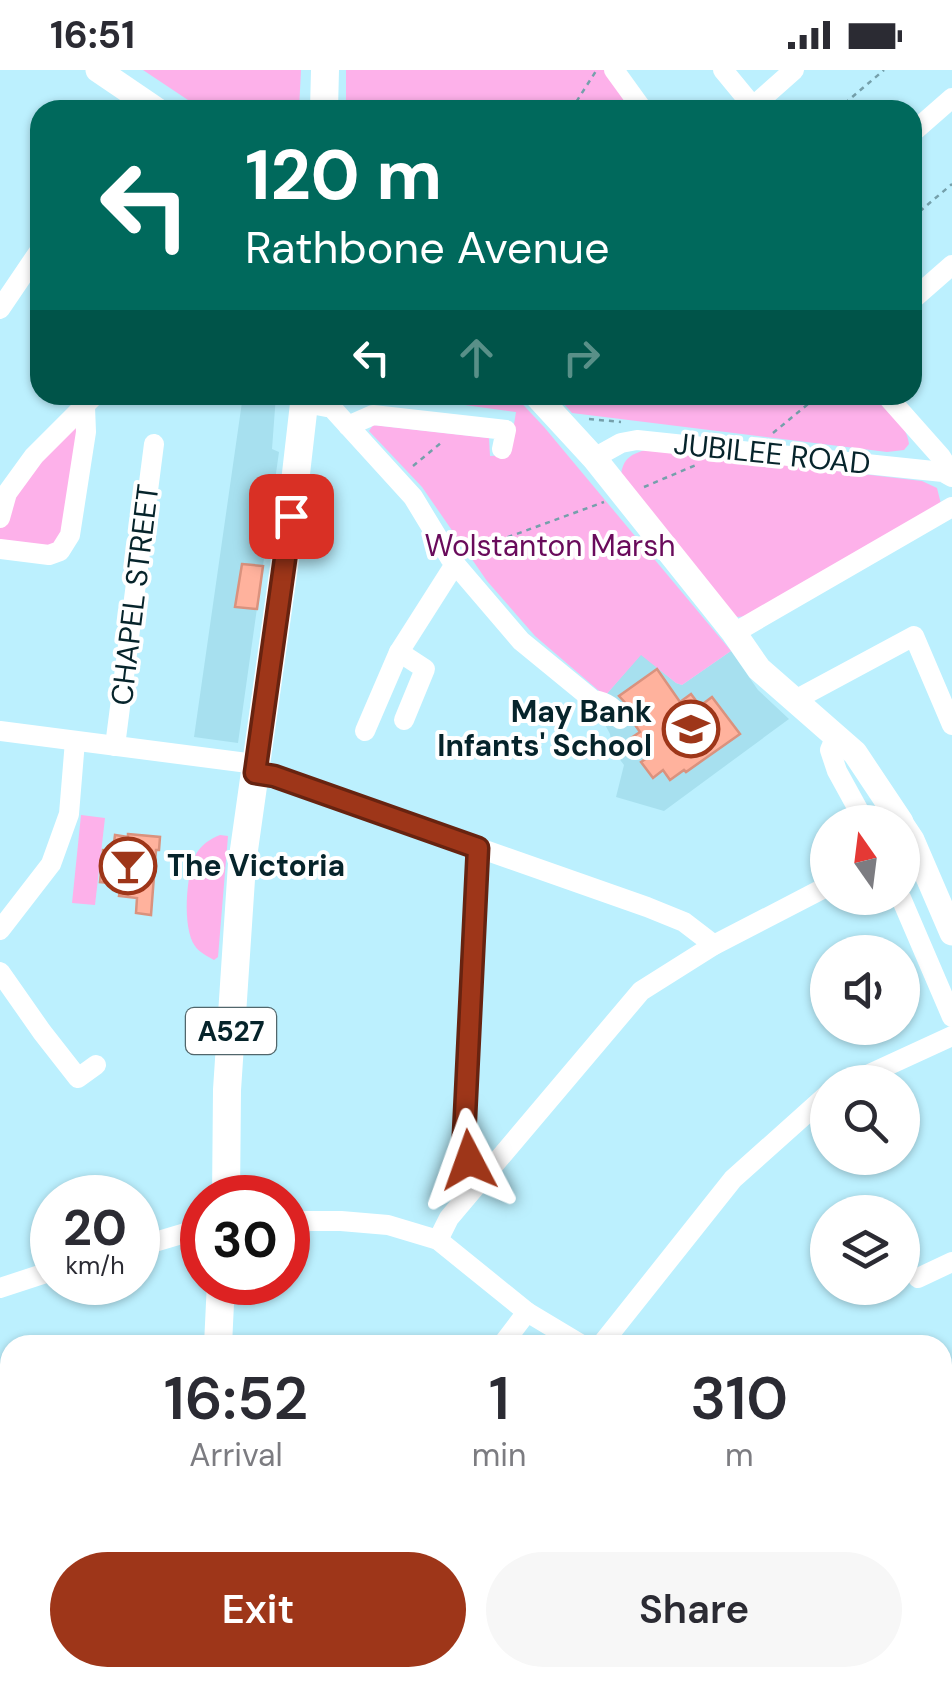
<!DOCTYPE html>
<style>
:root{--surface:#fff;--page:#f7f7f7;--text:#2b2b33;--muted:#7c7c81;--accent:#9e3619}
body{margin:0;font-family:"DM Sans",sans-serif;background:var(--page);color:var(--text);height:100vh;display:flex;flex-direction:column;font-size:38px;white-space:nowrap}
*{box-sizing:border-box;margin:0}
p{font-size:32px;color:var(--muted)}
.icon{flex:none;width:55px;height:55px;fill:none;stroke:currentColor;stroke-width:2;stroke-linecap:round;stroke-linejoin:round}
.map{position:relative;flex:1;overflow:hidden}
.side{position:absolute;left:0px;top:1265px;width:952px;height:352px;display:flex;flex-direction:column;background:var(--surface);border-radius:30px 30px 0 0;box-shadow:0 2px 8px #0004}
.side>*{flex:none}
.guide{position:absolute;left:30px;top:30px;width:892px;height:305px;border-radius:30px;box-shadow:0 2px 8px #0004;background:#00695c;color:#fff;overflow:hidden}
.needle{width:65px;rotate:346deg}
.buttons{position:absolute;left:810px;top:735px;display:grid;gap:20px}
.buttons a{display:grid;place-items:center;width:110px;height:110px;border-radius:50%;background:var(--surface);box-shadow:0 2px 8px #0004;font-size:50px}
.speed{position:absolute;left:30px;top:1105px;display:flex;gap:20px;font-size:50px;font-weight:700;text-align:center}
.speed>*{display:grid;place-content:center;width:130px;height:130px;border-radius:50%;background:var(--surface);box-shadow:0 2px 8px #0004;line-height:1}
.speed small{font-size:25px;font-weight:400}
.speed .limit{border:15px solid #d22;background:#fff;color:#111}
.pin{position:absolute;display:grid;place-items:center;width:85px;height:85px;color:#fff;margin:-42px;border-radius:20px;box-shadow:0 5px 15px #0006}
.me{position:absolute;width:110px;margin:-55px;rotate:356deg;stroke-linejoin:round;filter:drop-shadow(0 0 8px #0008)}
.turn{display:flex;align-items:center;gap:35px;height:210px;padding:0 50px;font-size:45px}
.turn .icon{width:130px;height:130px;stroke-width:2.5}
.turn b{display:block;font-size:70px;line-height:85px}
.lanes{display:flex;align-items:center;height:95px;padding:0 50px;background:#0003;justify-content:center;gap:50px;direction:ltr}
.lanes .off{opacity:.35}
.eta{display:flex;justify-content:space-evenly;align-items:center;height:170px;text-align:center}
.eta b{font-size:60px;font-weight:600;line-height:70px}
.primary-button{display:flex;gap:20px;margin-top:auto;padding:20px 50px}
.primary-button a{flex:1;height:115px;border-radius:60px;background:var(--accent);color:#fff;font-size:40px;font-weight:600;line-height:115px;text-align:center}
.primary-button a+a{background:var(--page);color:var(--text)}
.status{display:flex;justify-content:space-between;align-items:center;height:70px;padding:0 50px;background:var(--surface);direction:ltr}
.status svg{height:28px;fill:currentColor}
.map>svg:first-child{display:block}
</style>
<div class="status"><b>16:51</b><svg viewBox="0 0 49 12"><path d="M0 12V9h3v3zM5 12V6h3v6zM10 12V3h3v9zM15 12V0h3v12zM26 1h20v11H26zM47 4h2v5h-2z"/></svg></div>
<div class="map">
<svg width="952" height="1616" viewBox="0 0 952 1616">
<rect width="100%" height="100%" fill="#bcf0fe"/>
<g fill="#a7e0ef">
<path d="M243,325H276L272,379L279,382L238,673L194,667Z"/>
<path d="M731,581L758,620L789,649L664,741L616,727L624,695L612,679L610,664L600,645L605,626L641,584L676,613L682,615Z"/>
</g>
<g fill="#fdb1ea">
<path d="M143,0H301L299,40H203Z"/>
<path d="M346,0H610L636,40H346Z"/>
<path d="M392,325H514L544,357L731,581L682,615L676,613L641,585L605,626L535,566L487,511L422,417L369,361L373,355L489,368L490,386L509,385L516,342Z"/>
<path d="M556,325H873C887,339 907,354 909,374L904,380L887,382L572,343Z"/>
<path d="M85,337L60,481L0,479V448L7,423Z"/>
<path d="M649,379L922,411L937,418L941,434L751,546L736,547L621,406C622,388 633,383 649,379Z"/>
<path d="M81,745L105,748L95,835L72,833Z"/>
<path d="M220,765L228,766L218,887L214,890C207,886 199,882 195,876C182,858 186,804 196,784C202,774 210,769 220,765Z"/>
</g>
<g fill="#ffb29d" stroke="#da927e" stroke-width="2.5">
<path d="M242,494L263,496L257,539L235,537Z"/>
<path d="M657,599L680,632L691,624L700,636L712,627L740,664L686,702L684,700L670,710L663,700L653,708L641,692L647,688L631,668L640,662L633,652L630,638L619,626Z"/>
<path d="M128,764L160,767L159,780H156L151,845L136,843L137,828L119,826L121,814L100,812L103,780L113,781L115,765L128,767Z"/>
</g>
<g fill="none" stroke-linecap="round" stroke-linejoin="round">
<g stroke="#75a0ab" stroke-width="2.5" stroke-dasharray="5 5" stroke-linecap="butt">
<path d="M571,40L596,1"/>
<path d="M837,40L884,0"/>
<path d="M912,148L952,114"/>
<path d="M589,349L621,352"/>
<path d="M773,363L819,325"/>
<path d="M413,396L442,372"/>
<path d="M644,417L696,395"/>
<path d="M470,481L604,432"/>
</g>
<g stroke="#fff" stroke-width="20">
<path d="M614,0L643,40"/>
<path d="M723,0L756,40"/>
<path d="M749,40L794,0"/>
<path d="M912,63L952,28"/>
<path d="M912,230L952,195"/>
<path d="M0,239L40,180"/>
<path d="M886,325L941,387L952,405"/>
<path d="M305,333L332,338L413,427L450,488L521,571L593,630C606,632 615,637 620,649"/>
<path d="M348,356L373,345L506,360L502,379"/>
<path d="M594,388L621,373L637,370L943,402L952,407"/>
<path d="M0,448L7,423L34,386L95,325"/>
<path d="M0,479L49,485L60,481L70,465L86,362L85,337"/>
<path d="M734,563L952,437"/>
<path d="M399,582L425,599L404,650"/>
<path d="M795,630L914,566L952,655"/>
<path d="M0,661L256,694"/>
<path d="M365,661L399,582L455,494"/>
<path d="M836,666L830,680L837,701L865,752"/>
<path d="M115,676L154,374"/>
<path d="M255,703L274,706L647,837L684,852L714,875"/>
<path d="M477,778L465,1066L469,1090L483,1108"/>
<path d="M901,828L952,947"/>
<path d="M0,860L51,794L69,744L75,671"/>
<path d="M0,902L42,962L78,1008L96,995"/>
<path d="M852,1012L952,966"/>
<path d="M288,1151H341L388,1155L438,1170L527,1242L582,1275"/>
<path d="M438,1170L449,1148L641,921L714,875L828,816"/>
<path d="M138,1177L202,1158"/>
<path d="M918,1208L952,1192"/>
<path d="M0,1218L52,1201"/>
<path d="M502,1275L527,1242"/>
<path d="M601,1275L733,1109L828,1024"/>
<path d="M942,1500H952"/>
<path d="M0,1503L10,1494"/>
<path d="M305,1608L313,1616"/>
<path d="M437,1608L443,1616"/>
<path d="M645,1608L652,1616"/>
<path d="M898,1616L907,1608"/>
</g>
<g stroke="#fff" stroke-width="25">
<path d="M98,0L157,40"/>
<path d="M536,325L594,388L734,563L759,599L855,683L901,752"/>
<path d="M902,755L912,770L952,863"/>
</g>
<g stroke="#fff" stroke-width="28">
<path d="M324,40L325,0"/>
<path d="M226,1128L227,1020L242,794L291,447L305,325"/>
<path d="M218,1275L221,1212"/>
<path d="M190,1616L191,1608"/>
</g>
</g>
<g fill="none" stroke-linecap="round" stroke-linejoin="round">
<g stroke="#672310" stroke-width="25">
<path id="route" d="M291,446L255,703L274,706L478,778L464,1066L469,1090"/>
</g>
<use href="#route" stroke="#9e3619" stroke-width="18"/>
</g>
<defs>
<g id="school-ring" transform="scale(2.875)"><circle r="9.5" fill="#fff" stroke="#9e3619" stroke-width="1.5"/><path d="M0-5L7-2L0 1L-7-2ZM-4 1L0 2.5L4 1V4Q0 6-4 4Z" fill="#9e3619"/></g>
<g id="bar-ring" transform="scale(2.875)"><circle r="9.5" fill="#fff" stroke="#9e3619" stroke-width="1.5"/><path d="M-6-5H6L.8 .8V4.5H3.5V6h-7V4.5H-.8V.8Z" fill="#9e3619"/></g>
</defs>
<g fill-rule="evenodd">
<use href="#school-ring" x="691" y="659"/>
<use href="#bar-ring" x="128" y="796"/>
</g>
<g text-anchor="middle" stroke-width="8" stroke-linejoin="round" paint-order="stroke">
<rect fill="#fff" stroke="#51666b" stroke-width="2.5" x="186" y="938" width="90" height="46" rx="8"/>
<g font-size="28" font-weight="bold" fill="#06242b">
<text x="231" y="971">A527</text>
</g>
<g font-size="30" fill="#06242b" stroke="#fff">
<text transform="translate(772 384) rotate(6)" y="10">JUBILEE ROAD</text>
<text transform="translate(135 525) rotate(-83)" y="10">CHAPEL STREET</text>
</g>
<g font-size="30" fill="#690b5b" stroke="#fff">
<text x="550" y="486">Wolstanton Marsh</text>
</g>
<g font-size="30" font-weight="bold" fill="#06242b" stroke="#fff" text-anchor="end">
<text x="652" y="652">May Bank<tspan x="652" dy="34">Infants' School</tspan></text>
<text x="167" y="806" text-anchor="start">The Victoria</text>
</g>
</g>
</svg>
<div class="buttons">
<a><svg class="needle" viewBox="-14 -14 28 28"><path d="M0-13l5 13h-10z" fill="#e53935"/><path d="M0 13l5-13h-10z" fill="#7c7c81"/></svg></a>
<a><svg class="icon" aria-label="sound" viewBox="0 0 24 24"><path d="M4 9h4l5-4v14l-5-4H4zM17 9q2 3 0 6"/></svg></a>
<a><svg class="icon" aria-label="search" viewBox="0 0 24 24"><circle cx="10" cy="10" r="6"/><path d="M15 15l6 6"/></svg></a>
<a><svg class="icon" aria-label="layers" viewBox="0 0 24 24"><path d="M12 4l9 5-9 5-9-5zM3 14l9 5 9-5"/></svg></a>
</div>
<div class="speed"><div>20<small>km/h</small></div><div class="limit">30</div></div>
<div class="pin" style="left:291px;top:446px;background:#d93025"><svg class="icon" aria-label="arrive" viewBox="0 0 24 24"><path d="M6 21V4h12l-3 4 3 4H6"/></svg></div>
<svg class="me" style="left:469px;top:1090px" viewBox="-20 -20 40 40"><path d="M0-17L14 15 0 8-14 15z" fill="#9e3619" stroke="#fff" stroke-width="4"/></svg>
<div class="guide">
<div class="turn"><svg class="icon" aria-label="left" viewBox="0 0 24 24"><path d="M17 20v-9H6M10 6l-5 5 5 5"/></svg><div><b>120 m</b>Rathbone Avenue</div></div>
<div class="lanes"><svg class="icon" aria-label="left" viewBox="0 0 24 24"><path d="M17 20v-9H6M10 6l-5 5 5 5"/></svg><svg class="icon off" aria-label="ahead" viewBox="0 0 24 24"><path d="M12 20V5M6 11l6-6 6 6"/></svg><svg class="icon off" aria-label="right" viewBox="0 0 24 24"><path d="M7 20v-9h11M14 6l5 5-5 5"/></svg></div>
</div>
<section class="side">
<div class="eta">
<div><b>16:52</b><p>Arrival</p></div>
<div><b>1</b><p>min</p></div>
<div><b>310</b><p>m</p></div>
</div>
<div class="primary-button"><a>Exit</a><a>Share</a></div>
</section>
</div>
